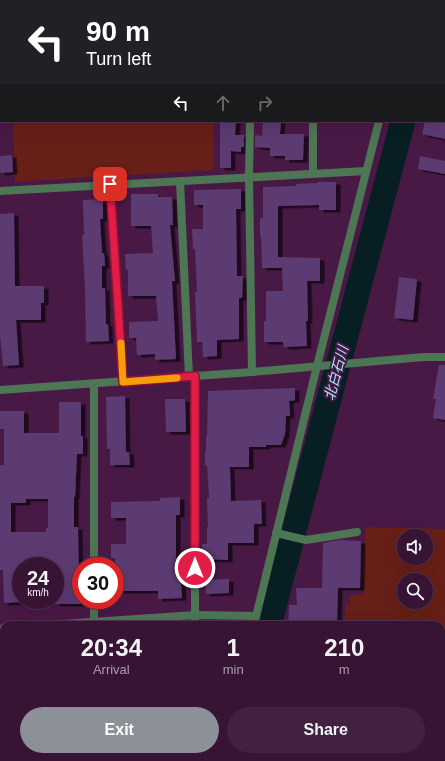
<!DOCTYPE html>
<meta charset="utf-8">
<style>
:root{--surface:#371334;--page:#422040;--text:#f1f3f6;--muted:#aa9eac;--line:#51324f;--accent:#8c9099}
body{margin:0;font-family:Arial,"Noto Sans JP",sans-serif;background:var(--page);color:var(--text);height:100vh;display:flex;flex-direction:column;font-size:15px;white-space:nowrap}
*{box-sizing:border-box;margin:0}
p{font-size:13px;color:var(--muted)}
.icon{flex:none;width:22px;height:22px;fill:none;stroke:currentColor;stroke-width:2;stroke-linecap:round;stroke-linejoin:round}
.map{position:relative;flex:1;overflow:hidden}
.panel{position:absolute;left:0px;top:621px;width:445px;height:140px;display:flex;flex-direction:column;background:var(--surface);border-radius:12px 12px 0 0;box-shadow:0 4px 16px #0002,0 0 0 1px var(--line)}
.panel>*{flex:none}
.hud{position:absolute;left:0px;top:0px;width:445px;height:122px;box-shadow:0 4px 16px #0002,0 0 0 1px var(--line);background:#202124;color:#fff;overflow:hidden}
.fabs{position:absolute;left:397px;top:529px;display:grid;gap:8px}
.fabs a{display:grid;place-items:center;width:36px;height:36px;border-radius:50%;background:var(--surface);box-shadow:0 4px 16px #0002,0 0 0 1px var(--line);font-size:20px}
.speed{position:absolute;left:12px;top:557px;display:flex;gap:8px;font-size:20px;font-weight:700;text-align:center}
.speed>*{display:grid;place-content:center;width:52px;height:52px;border-radius:50%;background:var(--surface);box-shadow:0 4px 16px #0002,0 0 0 1px var(--line);line-height:1}
.speed small{font-size:10px;font-weight:400}
.speed .limit{border:6px solid #d22;background:#fff;color:#111}
.pin{position:absolute;display:grid;place-items:center;width:34px;height:34px;color:#fff;margin:-17px;border-radius:8px;box-shadow:0 2px 6px #0006}
.me{position:absolute;width:44px;margin:-22px;rotate:0deg;stroke-linejoin:round;filter:drop-shadow(0 0 3px #0008)}
.turn{display:flex;align-items:center;gap:14px;height:84px;padding:0 20px;font-size:18px}
.turn .icon{width:52px;height:52px;stroke-width:2.5}
.turn b{display:block;font-size:28px;line-height:34px}
.lanes{display:flex;align-items:center;height:38px;padding:0 20px;background:#0003;justify-content:center;gap:20px;direction:ltr}
.lanes .off{opacity:.35}
.eta{display:flex;justify-content:space-evenly;align-items:center;height:68px;text-align:center}
.eta b{font-size:24px;font-weight:800;line-height:28px}
.action{display:flex;gap:8px;margin-top:auto;padding:8px 20px}
.action a{flex:1;height:46px;border-radius:24px;background:var(--accent);color:#fff;font-size:16px;font-weight:800;line-height:46px;text-align:center}
.action a+a{background:var(--page);color:var(--text)}
.map>svg:first-child{display:block}
</style>
<div class="map">
<svg width="445" height="761" viewBox="0 0 445 761">
<defs>
<filter id="shadow"><feDropShadow dx="4.5" dy="2.5" stdDeviation="0" flood-color="#0009"/></filter>
</defs>
<rect width="100%" height="100%" fill="#491946"/>
<g fill="#671f17" fill-rule="evenodd">
<path d="M13,121H213V170L15,182Z"/>
<path d="M365,527L445,529V692H441V625H345V604H350V595L363,594ZM404,536H426V558H404ZM404,580H426V602H404Z"/>
</g>
<g fill="none" stroke-linecap="round" stroke-linejoin="round">
<g stroke="#071f23" stroke-width="25">
<path d="M435,1V0"/>
<path d="M269,625L403,121"/>
<path d="M236,761L237,757"/>
</g>
</g>
<g fill="#5b3a72" fill-rule="evenodd" filter="url(#shadow)">
<path d="M220,121H236L235,135H244V147H241V152L231,151V168H220Z"/>
<path d="M263,121H281L280,134H304L303,160H285V156H270V148L255,147V135L262,136Z"/>
<path d="M425,121H445V139L422,134Z"/>
<path d="M12,155L13,172L0,173V156Z"/>
<path d="M420,156L445,161V174L418,169Z"/>
<path d="M318,182H336V210H319V205L278,206V257L320,258V281H307L308,321H306L307,346L284,347L283,342H264V321H266V291H283L282,268H262L261,236H260V218H263V187L296,186V184L318,183Z"/>
<path d="M241,189V209H236L237,276H243L242,298H239V339L217,340V356L203,357L202,342H197L195,292H197L195,249H193L192,229H203V205H194V190Z"/>
<path d="M131,194H158V197H172L173,225H170L175,281H172L176,359L155,360V354L137,355L136,338H129V322L158,321L156,296H128V270H126L125,254L153,253L151,226H131Z"/>
<path d="M103,199V219H100L102,253H104L105,266H102V288H105L106,324H108L109,341L86,342L85,288L82,235H84L83,200Z"/>
<path d="M14,213L15,286H44V303H41V320H16L19,365L3,366L0,336V214Z"/>
<path d="M399,277L417,279L413,320L394,318Z"/>
<path d="M439,365H445V420L433,418L436,399H433Z"/>
<path d="M295,388V400L289,401L290,416H286L285,434L281,445H266V447H249V467H230L231,501L261,500L262,524H254V543H228V560L201,559L202,544H207V527H208L207,498H209L207,465L205,466V452H206V436H207L208,391Z"/>
<path d="M125,396L126,452H129L130,465H110V449H107L106,397Z"/>
<path d="M165,399H185L186,432H166Z"/>
<path d="M59,402H81V436H83V454H77L75,497H74V527H78L79,583H81V604H55V564L23,565V566H21V602L4,603L3,570H0V465H4V429H0V411H24V433H59ZM26,499H48V528H46V532H11V503H26Z"/>
<path d="M180,497V515H176V558L180,559V581H181L182,598L158,599V591H119V586H115V558H111V544H126V518H111V502L160,501V498Z"/>
<path d="M340,540L361,541L360,588H338L337,625H288L289,605H297L296,588H322L323,543Z"/>
<path d="M229,579V593L206,594L205,580Z"/>
</g>
<g fill="none" stroke-linecap="round" stroke-linejoin="round">
<path stroke="#4d7655" stroke-width="8" d="M276,533L306,540L357,532"/>
<g stroke="#4d7655" stroke-width="8">
<path d="M69,0V1"/>
<path d="M109,0V1"/>
<path d="M128,1L140,0"/>
<path d="M252,1V0"/>
<path d="M314,1V0"/>
<path d="M0,11H1"/>
<path d="M250,121L249,177L252,372"/>
<path d="M313,173V121"/>
<path d="M180,181L189,377"/>
<path d="M110,185L123,381"/>
<path d="M0,191L366,171"/>
<path d="M94,566V384"/>
<path d="M94,600V625"/>
<path d="M48,625L195,615L256,616"/>
<path d="M195,625V376"/>
<path d="M0,629L4,628"/>
<path d="M96,757V761"/>
<path d="M206,757L211,761"/>
</g>
<g stroke="#4d7655" stroke-width="8">
<path d="M409,1V0"/>
<path d="M0,390L252,372L424,357H445"/>
<path d="M254,625L317,366L379,121"/>
<path d="M219,761L220,757"/>
</g>
</g>
<g fill="none" stroke-linecap="round" stroke-linejoin="round">
<g stroke="#92132f" stroke-width="10">
<path id="route" d="M110,184L123,382L195,376V568"/>
</g>
<use href="#route" stroke="#e11d48" stroke-width="7"/>
<path stroke="#f59e0b" stroke-width="7" d="M121,343L123,382L177,378"/>
</g>
<g text-anchor="middle" stroke-width="4" stroke-linejoin="round" paint-order="stroke">
<g font-size="14" font-style="italic" fill="#a2ebf8" stroke="#491946">
<text transform="translate(336 373) rotate(-75)" y="5">北白石川</text>
</g>
</g>
</svg>
<div class="fabs">
<a><svg class="icon" aria-label="sound" viewBox="0 0 24 24"><path d="M4 9h4l5-4v14l-5-4H4zM17 9q2 3 0 6"/></svg></a>
<a><svg class="icon" aria-label="search" viewBox="0 0 24 24"><circle cx="10" cy="10" r="6"/><path d="M15 15l6 6"/></svg></a>
</div>
<div class="speed"><div>24<small>km/h</small></div><div class="limit">30</div></div>
<div class="pin" style="left:110px;top:184px;background:#d93025"><svg class="icon" aria-label="arrive" viewBox="0 0 24 24"><path d="M6 21V4h12l-3 4 3 4H6"/></svg></div>
<svg class="me" style="left:195px;top:568px" viewBox="-20 -20 40 40"><circle r="17" fill="#e11d48" stroke="#fff" stroke-width="3"/><path d="M0-11L8 9 0 5-8 9z" fill="#fff"/></svg>
<div class="hud">
<div class="turn"><svg class="icon" aria-label="left" viewBox="0 0 24 24"><path d="M17 20v-9H6M10 6l-5 5 5 5"/></svg><div><b>90 m</b>Turn left</div></div>
<div class="lanes"><svg class="icon" aria-label="left" viewBox="0 0 24 24"><path d="M17 20v-9H6M10 6l-5 5 5 5"/></svg><svg class="icon off" aria-label="ahead" viewBox="0 0 24 24"><path d="M12 20V5M6 11l6-6 6 6"/></svg><svg class="icon off" aria-label="right" viewBox="0 0 24 24"><path d="M7 20v-9h11M14 6l5 5-5 5"/></svg></div>
</div>
<section class="panel">
<div class="eta">
<div><b>20:34</b><p>Arrival</p></div>
<div><b>1</b><p>min</p></div>
<div><b>210</b><p>m</p></div>
</div>
<div class="action"><a>Exit</a><a>Share</a></div>
</section>
</div>
